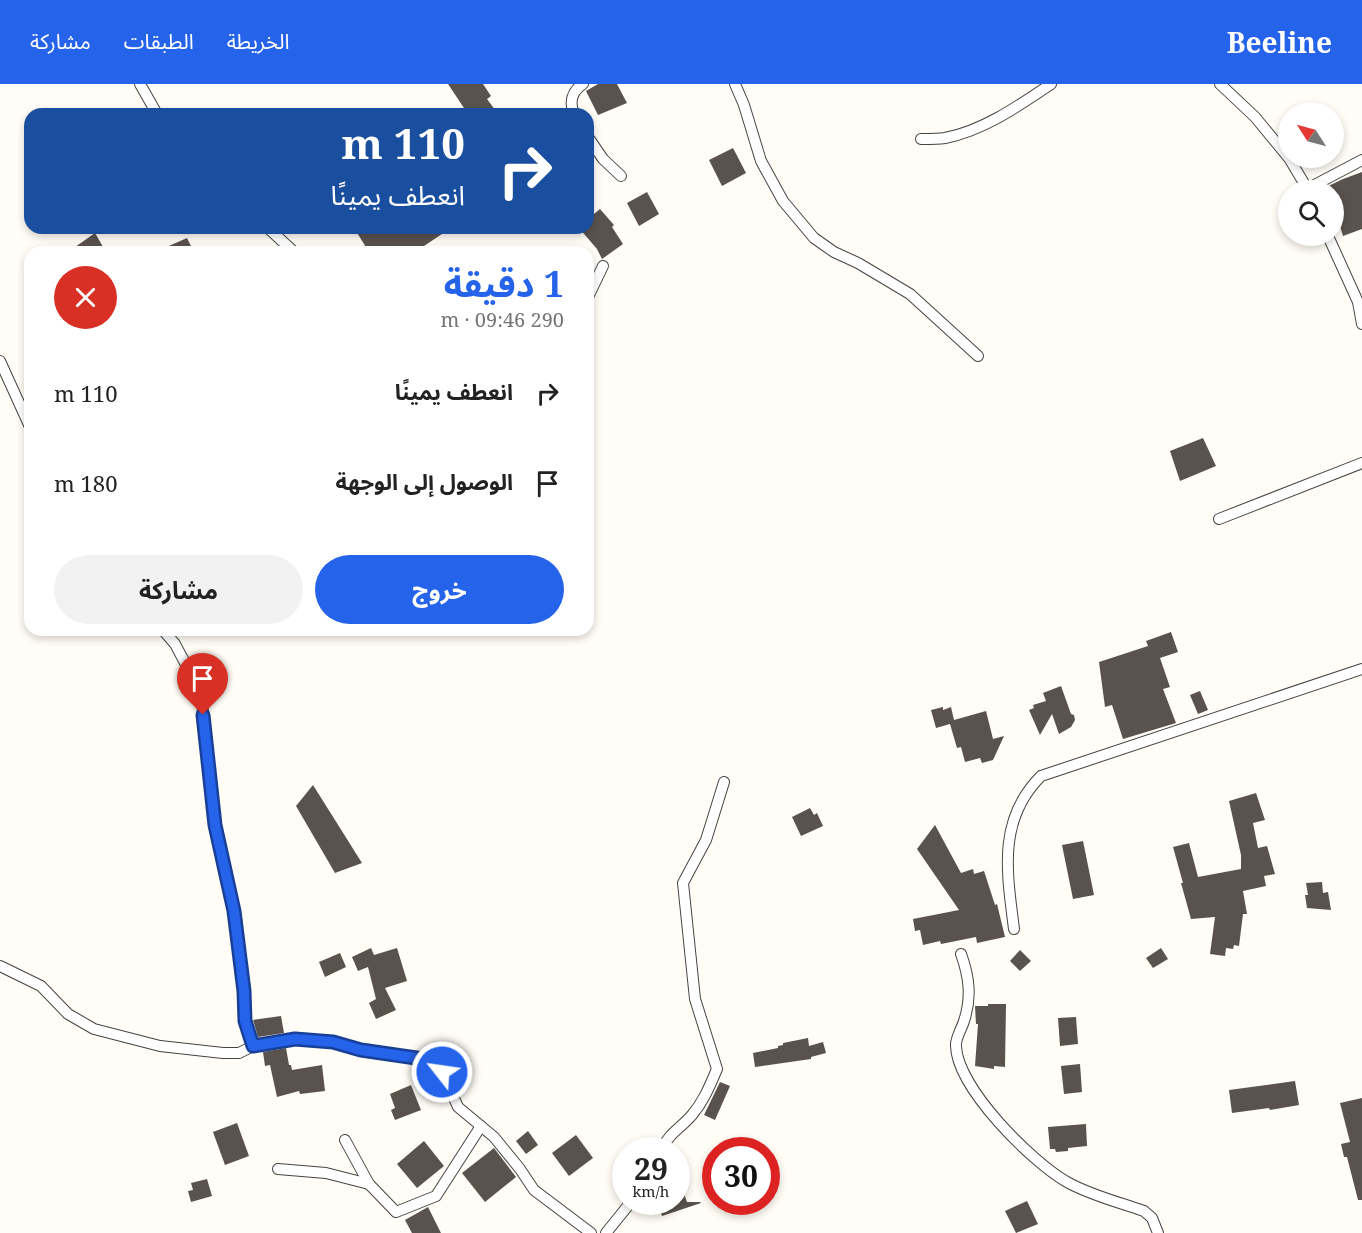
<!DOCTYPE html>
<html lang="ar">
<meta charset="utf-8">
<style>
:root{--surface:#fff;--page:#f2f2f2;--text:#222;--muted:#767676;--accent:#2563eb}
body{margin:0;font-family:"Noto Serif","Noto Sans Arabic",serif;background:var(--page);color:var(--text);direction:rtl;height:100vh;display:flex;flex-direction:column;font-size:22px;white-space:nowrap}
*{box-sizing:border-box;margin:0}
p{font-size:20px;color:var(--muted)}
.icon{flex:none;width:33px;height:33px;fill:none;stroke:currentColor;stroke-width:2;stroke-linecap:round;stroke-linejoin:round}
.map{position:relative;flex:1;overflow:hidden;direction:ltr}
.side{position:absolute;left:24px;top:162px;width:570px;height:390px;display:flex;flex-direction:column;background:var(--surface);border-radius:18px;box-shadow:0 3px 9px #0003;direction:rtl}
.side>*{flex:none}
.banner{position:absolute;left:24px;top:24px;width:570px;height:126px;border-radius:18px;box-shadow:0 3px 9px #0003;direction:rtl;background:#1a4fa0;color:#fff;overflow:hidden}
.needle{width:39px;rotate:306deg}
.fabs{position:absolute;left:1278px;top:18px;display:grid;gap:12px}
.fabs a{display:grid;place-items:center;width:66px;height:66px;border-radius:50%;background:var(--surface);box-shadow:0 3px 9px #0003;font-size:30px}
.speed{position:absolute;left:612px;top:1053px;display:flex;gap:12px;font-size:30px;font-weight:700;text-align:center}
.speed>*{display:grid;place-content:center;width:78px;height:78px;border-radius:50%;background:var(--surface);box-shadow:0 3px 9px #0003;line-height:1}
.speed small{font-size:15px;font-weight:400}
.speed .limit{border:9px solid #d22;background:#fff;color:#111}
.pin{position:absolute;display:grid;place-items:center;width:51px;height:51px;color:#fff;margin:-62px -26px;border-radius:50% 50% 50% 0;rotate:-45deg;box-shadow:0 0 6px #0007}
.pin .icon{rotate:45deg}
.me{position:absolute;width:66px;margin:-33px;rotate:300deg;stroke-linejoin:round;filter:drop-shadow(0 0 4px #0008)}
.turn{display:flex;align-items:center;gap:21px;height:126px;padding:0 30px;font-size:27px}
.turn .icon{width:78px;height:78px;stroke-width:2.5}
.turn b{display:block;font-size:42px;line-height:51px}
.round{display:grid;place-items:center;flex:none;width:63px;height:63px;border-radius:32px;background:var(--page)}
.head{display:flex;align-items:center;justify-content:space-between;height:102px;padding:0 30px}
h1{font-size:36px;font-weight:700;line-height:45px;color:var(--accent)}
.cta{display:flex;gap:12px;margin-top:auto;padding:12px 30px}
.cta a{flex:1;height:69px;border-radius:36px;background:var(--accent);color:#fff;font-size:24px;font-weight:700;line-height:69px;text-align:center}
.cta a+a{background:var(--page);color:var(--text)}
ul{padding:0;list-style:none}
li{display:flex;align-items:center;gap:18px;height:90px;padding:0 30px}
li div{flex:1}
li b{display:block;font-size:22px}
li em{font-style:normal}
header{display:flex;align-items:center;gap:36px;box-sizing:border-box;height:84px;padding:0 30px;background:var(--accent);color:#fff}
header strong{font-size:28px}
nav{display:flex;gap:33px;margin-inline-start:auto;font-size:21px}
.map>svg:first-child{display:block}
</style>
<header>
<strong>Beeline</strong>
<nav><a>الخريطة</a><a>الطبقات</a><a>مشاركة</a></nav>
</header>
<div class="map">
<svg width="1362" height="1149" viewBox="0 0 1362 1149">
<rect width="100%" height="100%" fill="#fffdf5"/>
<g fill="#5a524d">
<path d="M448,0H483L491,12L487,15L498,30H468Z"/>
<path d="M598,0H617L627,19L598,31L586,7Z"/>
<path d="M733,64L746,89L722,102L709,76Z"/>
<path d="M1362,88V145L1343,152L1334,122V106H1320L1343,95Z"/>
<path d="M647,108L659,130L639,142L627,119Z"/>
<path d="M600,125L614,141L612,143L623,160L602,175L597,165L579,144H588V135Z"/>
<path d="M354,144H451L415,168H369Z"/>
<path d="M95,149L106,168H68Z"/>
<path d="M187,154L194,168H155Z"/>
<path d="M1203,354L1216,382L1180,397L1170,367Z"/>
<path d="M1171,548L1178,568L1160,574L1170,603L1163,605L1176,639L1123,655L1112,621L1105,623L1099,578L1148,562L1146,557Z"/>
<path d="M1061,602L1071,630L1074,631L1075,636L1071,643L1059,650L1052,630L1040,651L1029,626L1034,624L1033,621L1046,617L1043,609Z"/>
<path d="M1200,607L1208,626L1198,630L1190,611Z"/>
<path d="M943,623V626L951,623L954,636L986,627L993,655L1004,652L993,676L982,679L980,674L965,678L961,663L957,664L950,640L936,644L931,626Z"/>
<path d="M313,701L362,779L335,789L296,722Z"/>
<path d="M1256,709L1265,736L1253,739L1258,764L1267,762L1275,790L1264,792L1266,802L1243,807L1247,830H1243L1239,862L1234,861L1233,865L1226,864L1225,872L1210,870L1215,833L1191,835L1181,799H1183L1173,763L1189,759L1198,793L1241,785V771L1229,717Z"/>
<path d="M810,724L814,731L817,729L823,742L801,752L792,733Z"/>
<path d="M935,741L961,789L973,785L974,790L984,787L995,821L997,820L1005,853L977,859L976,853L941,860L940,857L923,861L920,846L915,847L913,835L959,826L917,765Z"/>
<path d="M1083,757L1094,811L1073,815L1062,761Z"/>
<path d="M1322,798L1323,809L1328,808L1331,826L1307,824L1305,811H1308L1306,799Z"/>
<path d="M371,864L374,871L397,864L407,897L385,904L396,926L376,935L369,919L376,915L368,883L358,887L352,873Z"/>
<path d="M1161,864L1168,875L1153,884L1146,874Z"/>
<path d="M1020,866L1031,877L1020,887L1010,877Z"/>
<path d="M340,869L346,883L325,893L319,878Z"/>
<path d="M988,920H1006L1005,983L994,982V985L975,982L978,940H976L975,922H988Z"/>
<path d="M281,932L284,949L258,953L253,936Z"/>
<path d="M1076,933L1078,960L1060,962L1058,934Z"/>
<path d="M808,954L809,962L823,958L826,969L811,973V975L755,983L753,969L778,964V962L783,961V959Z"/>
<path d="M286,964L289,981H291L292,986L322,981L325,1007L300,1010L299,1007L277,1013L270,981L265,982L263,968Z"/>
<path d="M1080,980L1082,1008L1064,1010L1061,982Z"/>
<path d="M1295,997L1299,1021L1270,1026L1269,1024L1232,1029L1229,1006Z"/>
<path d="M720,998L730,1002L715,1036L704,1031Z"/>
<path d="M411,1001L421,1026L395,1036L391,1026L395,1024L390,1010Z"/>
<path d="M1362,1014V1116H1358L1347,1073H1344L1341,1060L1350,1058L1340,1019Z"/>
<path d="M237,1039L249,1072L225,1081L213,1048Z"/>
<path d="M1086,1040L1087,1062L1068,1064V1067L1056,1068L1055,1065H1050L1048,1043Z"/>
<path d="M528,1047L538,1061L526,1070L516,1057Z"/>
<path d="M576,1051L593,1074L569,1092L552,1069Z"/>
<path d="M424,1057L444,1082L417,1104L397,1080Z"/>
<path d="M494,1064L516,1093L485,1118L462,1089Z"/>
<path d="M676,1093H678L687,1118H700L701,1119L662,1132L657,1118H676Z"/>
<path d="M207,1095L212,1112L191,1118L188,1107L193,1106L191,1099Z"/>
<path d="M1027,1117L1038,1140L1016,1149L1005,1127Z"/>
<path d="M428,1123L441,1149H412L405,1136Z"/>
</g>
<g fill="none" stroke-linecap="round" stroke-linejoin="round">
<g stroke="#444" stroke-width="12">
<g id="minor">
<path d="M140,0L157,30"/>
<path d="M735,0L744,21L761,77L783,117L814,154L834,168L858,179L910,210L978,272"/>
<path d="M1220,0L1255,33L1288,73"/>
<path d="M574,30C569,18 572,7 583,0"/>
<path d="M588,53L603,75L621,92"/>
<path d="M921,55C929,55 938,55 945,54C983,47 1020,21 1051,0"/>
<path d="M1289,74L1308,106"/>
<path d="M1307,105L1362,76"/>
<path d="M268,144L294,168"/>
<path d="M1328,152L1358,218L1362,240"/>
<path d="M588,213L603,182"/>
<path d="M0,277L30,343"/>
<path d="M1219,435L1362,379"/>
<path d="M163,546L175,560L201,609L215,741L234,827L244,907L245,937L253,962"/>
<path d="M1014,845C1007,789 997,736 1041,692L1362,585"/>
<path d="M961,870C969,892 972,913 964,937C962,944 955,955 956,962C957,1004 1032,1078 1067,1098C1090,1111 1118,1118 1144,1127L1152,1134L1158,1149"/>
<path d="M0,882L41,902L68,930L94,945L160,962L223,969H239L253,962L295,955L333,958L361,966L430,976L442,988L458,1023L494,1053L520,1085L534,1106L591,1149"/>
<path d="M345,1056L369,1100L396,1128L436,1112L481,1042"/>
<path d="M661,1066C670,1048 680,1045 692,1031C704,1017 710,1001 717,985L695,915L683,799L706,756L724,698"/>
<path d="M278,1085L326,1089L369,1100"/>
<path d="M606,1149L631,1118"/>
</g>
</g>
<use href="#minor" stroke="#fff" stroke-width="10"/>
</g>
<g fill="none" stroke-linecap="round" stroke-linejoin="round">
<g stroke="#184099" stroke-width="15">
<path id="route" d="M203,631L215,741L234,827L244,907L245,937L253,962L295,955L333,958L361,966L430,976L442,988"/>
</g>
<use href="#route" stroke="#2563eb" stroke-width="10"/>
</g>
</svg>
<div class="fabs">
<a><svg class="needle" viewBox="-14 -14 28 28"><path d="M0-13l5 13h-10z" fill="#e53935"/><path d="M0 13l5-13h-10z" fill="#767676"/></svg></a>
<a><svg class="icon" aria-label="search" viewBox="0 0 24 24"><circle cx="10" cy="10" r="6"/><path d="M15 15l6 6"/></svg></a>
</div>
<div class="speed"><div>29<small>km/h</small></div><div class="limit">30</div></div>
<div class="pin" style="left:203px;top:631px;background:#d93025"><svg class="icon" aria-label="arrive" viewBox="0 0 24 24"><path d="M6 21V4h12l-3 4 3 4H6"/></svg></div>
<svg class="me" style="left:442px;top:988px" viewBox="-20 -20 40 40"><circle r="17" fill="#2563eb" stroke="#fff" stroke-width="3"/><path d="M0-11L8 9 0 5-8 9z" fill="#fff"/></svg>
<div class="banner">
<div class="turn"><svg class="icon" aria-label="right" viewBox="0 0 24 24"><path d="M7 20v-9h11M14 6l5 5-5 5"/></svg><div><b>110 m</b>انعطف يمينًا</div></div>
</div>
<section class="side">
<div class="head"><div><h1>1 دقيقة</h1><p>290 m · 09:46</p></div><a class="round" style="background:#d93025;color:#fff"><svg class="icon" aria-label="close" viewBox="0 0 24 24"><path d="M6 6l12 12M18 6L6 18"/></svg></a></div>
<ul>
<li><svg class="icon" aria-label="right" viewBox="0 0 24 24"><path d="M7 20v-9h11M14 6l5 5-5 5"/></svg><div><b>انعطف يمينًا</b></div><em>110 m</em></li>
<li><svg class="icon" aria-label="arrive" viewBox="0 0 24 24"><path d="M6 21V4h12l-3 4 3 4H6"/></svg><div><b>الوصول إلى الوجهة</b></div><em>180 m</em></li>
</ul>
<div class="cta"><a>خروج</a><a>مشاركة</a></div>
</section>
</div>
